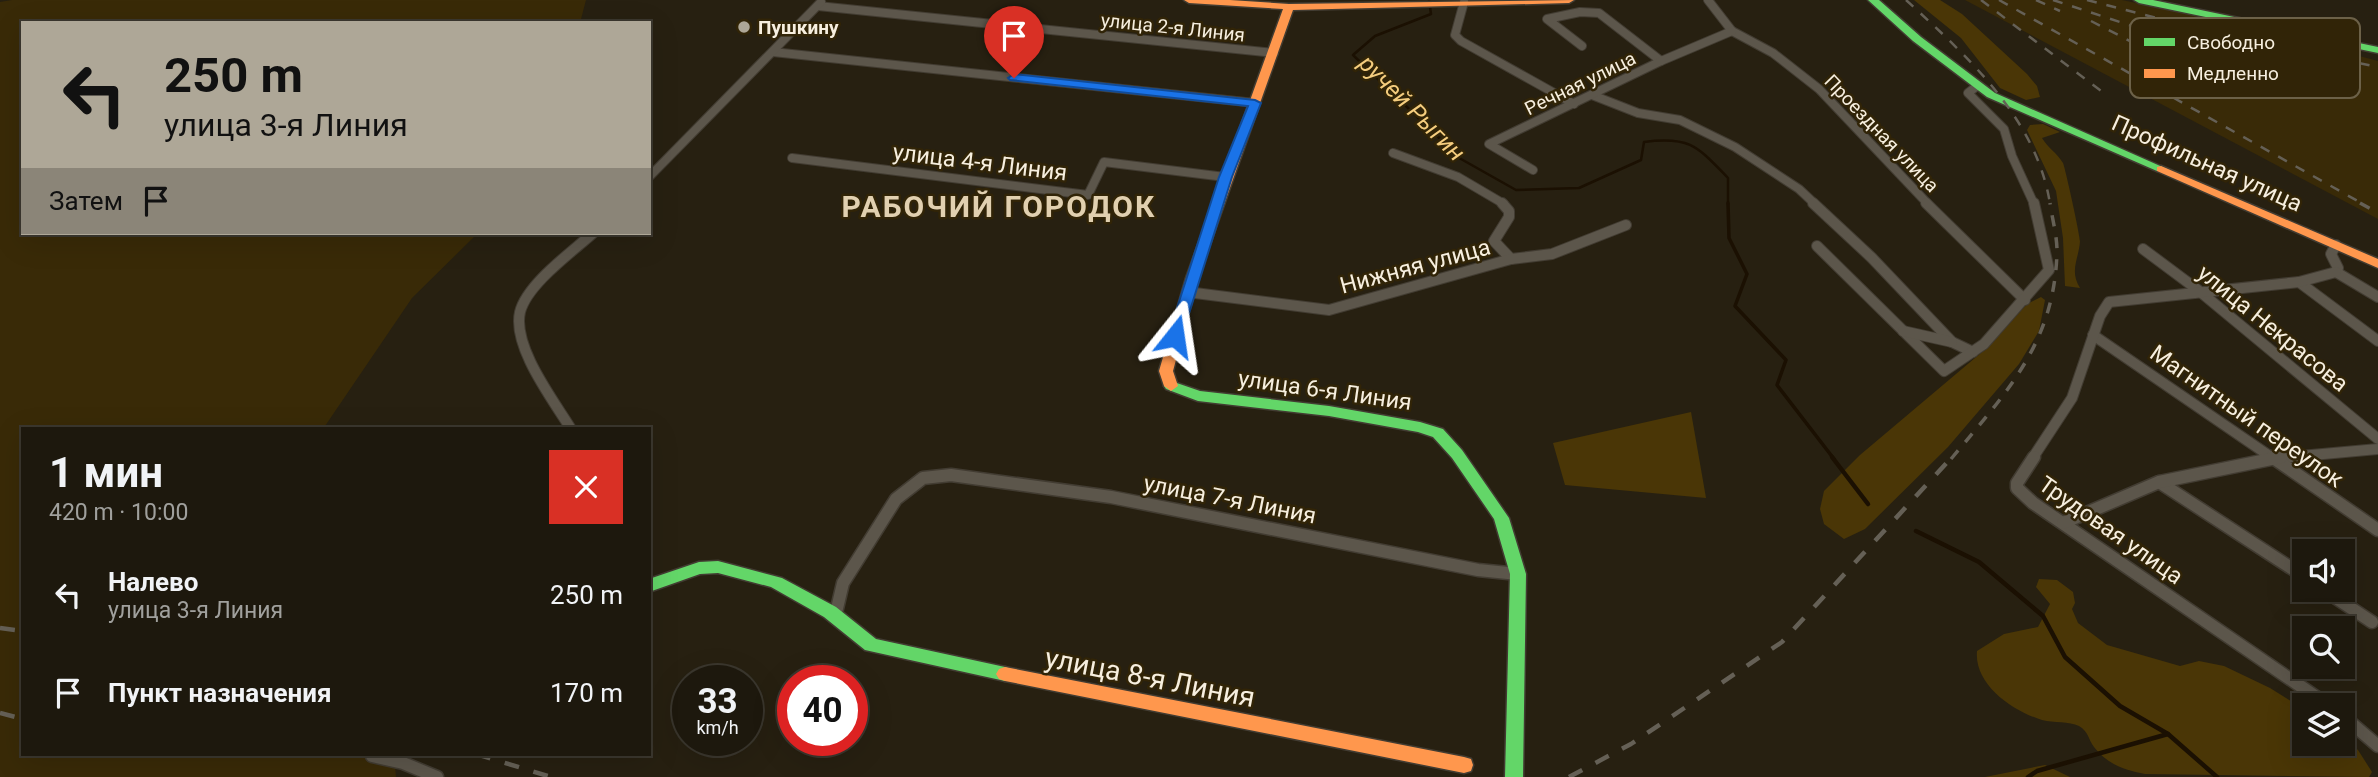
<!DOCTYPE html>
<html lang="ru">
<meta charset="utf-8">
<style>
:root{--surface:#1d180d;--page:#252116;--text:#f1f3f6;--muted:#a0a09d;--line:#3b372e}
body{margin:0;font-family:Roboto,sans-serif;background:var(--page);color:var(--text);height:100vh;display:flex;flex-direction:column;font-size:26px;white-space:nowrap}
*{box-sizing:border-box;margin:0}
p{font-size:23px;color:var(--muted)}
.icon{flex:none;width:38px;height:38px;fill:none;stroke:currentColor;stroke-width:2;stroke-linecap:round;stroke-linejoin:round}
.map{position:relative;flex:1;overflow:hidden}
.side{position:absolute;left:21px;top:427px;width:630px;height:329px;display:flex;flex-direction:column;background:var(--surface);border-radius:0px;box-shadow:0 7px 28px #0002,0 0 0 2px var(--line)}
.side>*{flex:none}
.hud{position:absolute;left:21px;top:21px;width:630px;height:214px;border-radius:0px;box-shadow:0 7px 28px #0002,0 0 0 2px var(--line);background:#aea797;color:#111;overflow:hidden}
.tools{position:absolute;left:2292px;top:539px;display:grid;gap:14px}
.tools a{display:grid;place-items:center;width:63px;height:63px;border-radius:0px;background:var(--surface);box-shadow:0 7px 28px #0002,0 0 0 2px var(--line);font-size:35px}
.speed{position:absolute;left:672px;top:665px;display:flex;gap:14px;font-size:35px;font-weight:700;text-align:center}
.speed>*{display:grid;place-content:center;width:91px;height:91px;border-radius:50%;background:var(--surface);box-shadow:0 7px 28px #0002,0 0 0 2px var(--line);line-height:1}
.speed small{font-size:18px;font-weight:400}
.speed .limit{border:10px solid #d22;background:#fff;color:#111}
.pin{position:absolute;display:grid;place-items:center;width:60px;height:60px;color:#fff;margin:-72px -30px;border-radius:50% 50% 50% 0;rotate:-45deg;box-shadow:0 0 7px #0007}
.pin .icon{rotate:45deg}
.me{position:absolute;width:77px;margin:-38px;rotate:15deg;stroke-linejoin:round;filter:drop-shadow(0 0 5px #0008)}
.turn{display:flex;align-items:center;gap:24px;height:147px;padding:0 28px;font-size:32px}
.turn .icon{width:91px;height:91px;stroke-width:2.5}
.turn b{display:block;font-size:49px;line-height:60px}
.then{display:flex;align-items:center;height:66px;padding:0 28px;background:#0003;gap:14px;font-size:26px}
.round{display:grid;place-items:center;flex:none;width:74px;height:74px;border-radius:0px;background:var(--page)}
.head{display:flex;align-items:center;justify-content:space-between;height:119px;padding:0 28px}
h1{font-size:42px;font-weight:700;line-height:52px}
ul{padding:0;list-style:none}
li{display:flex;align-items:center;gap:21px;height:98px;padding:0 28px}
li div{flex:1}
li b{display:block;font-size:26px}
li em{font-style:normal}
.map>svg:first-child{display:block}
</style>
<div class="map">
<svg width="2378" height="777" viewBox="0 0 2378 777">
<rect width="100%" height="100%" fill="#272011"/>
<g fill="#392a07">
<path d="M12,0H586L580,23H23V233H478L412,298L323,429H23V754H394L396,777H0V2Z"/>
<path d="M1965,0H2122L2258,29L2378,61V219Z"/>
</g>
<g fill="#4a3606">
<path d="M1914,0H1940L1962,14L2027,74L2037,86L2040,97L2026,100L2000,88L1961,38Z"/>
<path d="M2043,124L2060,132L2042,138C2048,148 2057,153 2063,163C2065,167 2080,235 2080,241C2079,259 2069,270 2080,288L2065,286L2063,238L2056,191L2027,130L2030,125Z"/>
<path d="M2041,297L2045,300L2039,331L2019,364L1948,447L1865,529L1844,539L1824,524L1820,509L1824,491L1860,455L1988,347L2027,304Z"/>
<path d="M1691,412L1706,498L1565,485L1553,443Z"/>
<path d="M2039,579L2057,580L2073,592L2075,603L2072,609L2078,623L2107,645L2180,666L2199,661L2224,666L2270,688L2305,710V744H2343V737L2358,750L2372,772L2369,777L2145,774C2125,770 2108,765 2094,747C2088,739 2089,732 2079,726C2069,721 2054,723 2042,720C2013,711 1974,685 1977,651L2004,634L2038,627L2050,604L2036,587Z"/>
<path d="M2045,765L2070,777H1985Z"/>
</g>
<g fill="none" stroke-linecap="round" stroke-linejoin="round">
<path stroke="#1b1002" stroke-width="2.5" d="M1429,0L1431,14L1375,36L1353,55L1461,159L1516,190L1579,188L1641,160L1644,142C1690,136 1697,146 1728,178V204"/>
<path stroke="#1b1002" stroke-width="3.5" d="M1728,203L1729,238L1747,274L1735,306L1786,360L1777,385L1834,459"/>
<g stroke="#1b1002" stroke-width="4.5">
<path d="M1832,457L1868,504"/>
<path d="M1916,531L1979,562L2043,616L2065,657L2120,706L2168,734L2217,777"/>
<path d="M2028,777L2037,771L2168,734"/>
</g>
<g stroke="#423c32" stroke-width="10">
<g id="street-far2">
<path d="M1708,0L1732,31L1773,53L1819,89L1928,204"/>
<path d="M1464,2L1455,35L1461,41L1574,104"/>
<path d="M818,6L1274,53"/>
<path d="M1582,46L1547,19L1580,12L1599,13L1661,61"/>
<path d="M773,52L1255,103"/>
<path d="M1977,86L1968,93L2004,129L2012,156L2034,204"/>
<path d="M1592,95L1638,113L1680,120L1735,147L1799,189L1815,204"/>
<path d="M1393,153L1458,177L1504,204"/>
<path d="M792,158L1088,195L1104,162L1225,177"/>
<path d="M1533,170L1489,144L1661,61L1732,31"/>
<path d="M649,177L821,2"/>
</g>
</g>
<g stroke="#423c32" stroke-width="12">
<g id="street-far1">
<path d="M1502,203L1509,211V217L1494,241L1511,259"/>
<path d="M1813,203L1872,258L1952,342L1973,352"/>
<path d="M1926,203L2025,300"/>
<path d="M2336,245L2331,254L2338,268L2336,272"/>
<path d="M1817,246L1944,371L1984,344L2049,270L2034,203"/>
<path d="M2143,249L2198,290L2378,439"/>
<path d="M2336,272L2378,297"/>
<path d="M2299,282L2378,341"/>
<path d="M1187,292L1329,310L1511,259L1552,254L1626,225"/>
<path d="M1903,331L1952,342"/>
<path d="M2093,335L2274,459"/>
<path d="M571,429C554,401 512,347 520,312C527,284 572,252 593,233"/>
<path d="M2032,459L2072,398L2100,316L2109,302L2299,282L2336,272"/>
<path d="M2268,459L2378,449"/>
</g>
</g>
<g stroke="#423c32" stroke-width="15">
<g id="street">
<path d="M2034,457L2017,483V488L2033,503L2328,705"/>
<path d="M2272,457L2378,530"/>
<path d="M2159,482L2305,577"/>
<path d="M2063,523L2159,482L2281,457"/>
<path d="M2324,590L2372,622"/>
<path d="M835,617L843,583L896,499L923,478L951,475L1111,497L1478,570L1518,574"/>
<path d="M2343,716L2378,746"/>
<path d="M372,756L403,763L437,777"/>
</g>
</g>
<g stroke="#423c32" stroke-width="3">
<g id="fast">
<path d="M1868,0H1879L1921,37L1995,93L2167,169L2165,171H2157L1987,97L1913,41Z"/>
<path d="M2134,0H2153L2378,47V53L2139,3Z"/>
<path d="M1171,381L1200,391L1329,406L1420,422L1443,429L1462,450L1509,518L1526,574L1523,777H1505L1510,574L1494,519L1452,458L1433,437L1418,432L1329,416L1198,401L1166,389L1164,386Z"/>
<path d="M718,561L782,578L836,607L876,639L1005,667L1011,669L1014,674L1011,679L1005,681L865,650L824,617L771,587L718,573L700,574L649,592V579L699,562Z"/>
</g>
</g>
<g stroke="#423c32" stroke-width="3">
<g id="slow">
<path d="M1184,0H1230L1289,4L1574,0L1569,3L1293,10L1198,278L1173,371L1178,386L1171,391L1164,386L1159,371L1186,278L1283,9L1189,3Z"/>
<path d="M2161,166L2378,259V268L2157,171V167Z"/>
<path d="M1005,667L1464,757L1471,759L1473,765L1471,771L1464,773L1005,681L999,679L996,674L999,669Z"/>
</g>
</g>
<use href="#street-far2" stroke="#5c564b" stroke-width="8"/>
<use href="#street-far1" stroke="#5c564b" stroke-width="10"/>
<use href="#street" stroke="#5c564b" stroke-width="12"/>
<use href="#fast" fill="#63d668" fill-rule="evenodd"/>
<use href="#slow" fill="#ff974d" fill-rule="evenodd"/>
<g stroke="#656056" stroke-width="2.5" stroke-dasharray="10 10" stroke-linecap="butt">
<path d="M1906,0C1967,56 2037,119 2050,204"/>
<path d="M1981,0L2105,94"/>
<path d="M1999,0L2363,204"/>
<path d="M2036,0L2060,11"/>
<path d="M2053,0L2129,25L2359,82"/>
<path d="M2087,0L2215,33L2378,67"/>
<path d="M2091,21L2198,76"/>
</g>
<g stroke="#656056" stroke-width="3.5" stroke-dasharray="11 11" stroke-linecap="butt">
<path d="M2360,203L2378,213"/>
<path d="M1951,459C2006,393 2055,343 2057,251C2057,235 2052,218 2050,203"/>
</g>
<g stroke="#656056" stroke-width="4.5" stroke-dasharray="15 15" stroke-linecap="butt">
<path d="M0,628L23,631"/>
<path d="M0,713L23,719"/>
<path d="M476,754L551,777"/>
<path d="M1569,777L1631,744L1782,642L1952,457"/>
</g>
</g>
<path fill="#1a73e8" stroke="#114b97" stroke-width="2" d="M1014,74L1255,100L1261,103L1232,177L1181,339L1175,341L1168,336L1219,177L1248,106L1010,80L1008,78Z"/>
<circle fill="#aea797" stroke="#312407" stroke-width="2.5" cx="744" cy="27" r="7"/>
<g text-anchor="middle" stroke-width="5" stroke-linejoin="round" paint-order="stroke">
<g font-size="19" font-weight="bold" fill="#f7efdf" stroke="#312407" text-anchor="start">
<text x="758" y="34">Пушкину</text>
</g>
<g font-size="19" fill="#f7efdf" stroke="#312407">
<text transform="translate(1173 27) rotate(6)" y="7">улица 2-я Линия</text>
<text transform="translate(1580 83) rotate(-26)" y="7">Речная улица</text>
<text transform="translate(1882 133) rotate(46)" y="7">Проездная улица</text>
</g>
<g font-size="23" fill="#f7efdf" stroke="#312407">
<text transform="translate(980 162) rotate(7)" y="8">улица 4-я Линия</text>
<text transform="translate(2207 163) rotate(24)" y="8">Профильная улица</text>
<text transform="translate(1415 266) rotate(-15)" y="8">Нижняя улица</text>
<text transform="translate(2273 328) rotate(39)" y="8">улица Некрасова</text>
<text transform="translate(1325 390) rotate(8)" y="8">улица 6-я Линия</text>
<text transform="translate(2247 416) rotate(35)" y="8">Магнитный переулок</text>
<text transform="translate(1230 499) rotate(11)" y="8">улица 7-я Линия</text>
<text transform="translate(2111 530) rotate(35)" y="8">Трудовая улица</text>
</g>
<g font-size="24" font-style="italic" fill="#f5cd7e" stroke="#312407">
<text transform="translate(1412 108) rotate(45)" y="8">ручей Рыгин</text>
</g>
<g font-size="28" fill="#f7efdf" stroke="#312407">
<text transform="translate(1150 677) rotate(11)" y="10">улица 8-я Линия</text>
</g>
<g font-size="30" font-weight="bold" letter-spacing="2" fill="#e1d0b0" stroke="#312407">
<text x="999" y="217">РАБОЧИЙ ГОРОДОК</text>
</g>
</g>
<rect x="2130" y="18" width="230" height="80" rx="10" fill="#312407" stroke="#6c6148" stroke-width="2"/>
<rect x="2144" y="38" width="31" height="8" fill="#63d668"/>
<rect x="2144" y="69" width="31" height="9" fill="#ff974d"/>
<g font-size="19" fill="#f7efdf">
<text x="2187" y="49">Свободно</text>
<text x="2187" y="80">Медленно</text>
</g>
</svg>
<div class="tools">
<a><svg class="icon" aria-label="sound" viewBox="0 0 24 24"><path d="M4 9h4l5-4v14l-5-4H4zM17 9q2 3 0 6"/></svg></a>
<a><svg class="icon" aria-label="search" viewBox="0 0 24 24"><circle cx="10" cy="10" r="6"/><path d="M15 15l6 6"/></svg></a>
<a><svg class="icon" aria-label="layers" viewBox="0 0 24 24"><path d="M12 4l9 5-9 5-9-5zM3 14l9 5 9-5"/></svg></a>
</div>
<div class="speed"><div>33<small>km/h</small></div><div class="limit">40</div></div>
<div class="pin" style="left:1014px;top:78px;background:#d93025"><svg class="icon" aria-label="arrive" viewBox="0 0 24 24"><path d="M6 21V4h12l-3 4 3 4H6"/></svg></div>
<svg class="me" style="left:1175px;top:336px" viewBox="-20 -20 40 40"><path d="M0-17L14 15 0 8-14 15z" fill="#1a73e8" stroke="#fff" stroke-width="4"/></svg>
<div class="hud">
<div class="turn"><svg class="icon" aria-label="left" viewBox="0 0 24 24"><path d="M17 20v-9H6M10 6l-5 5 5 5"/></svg><div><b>250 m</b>улица 3-я Линия</div></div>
<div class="then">Затем<svg class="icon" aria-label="arrive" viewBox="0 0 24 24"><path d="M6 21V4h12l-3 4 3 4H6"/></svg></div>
</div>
<section class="side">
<div class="head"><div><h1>1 мин</h1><p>420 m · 10:00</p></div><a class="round" style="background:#d93025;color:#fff"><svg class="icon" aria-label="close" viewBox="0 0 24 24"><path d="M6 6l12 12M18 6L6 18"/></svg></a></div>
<ul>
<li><svg class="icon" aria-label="left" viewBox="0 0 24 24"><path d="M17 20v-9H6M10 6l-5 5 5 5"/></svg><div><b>Налево</b><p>улица 3-я Линия</p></div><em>250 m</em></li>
<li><svg class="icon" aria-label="arrive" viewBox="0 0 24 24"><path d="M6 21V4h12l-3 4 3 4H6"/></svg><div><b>Пункт назначения</b></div><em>170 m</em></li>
</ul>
</section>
</div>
